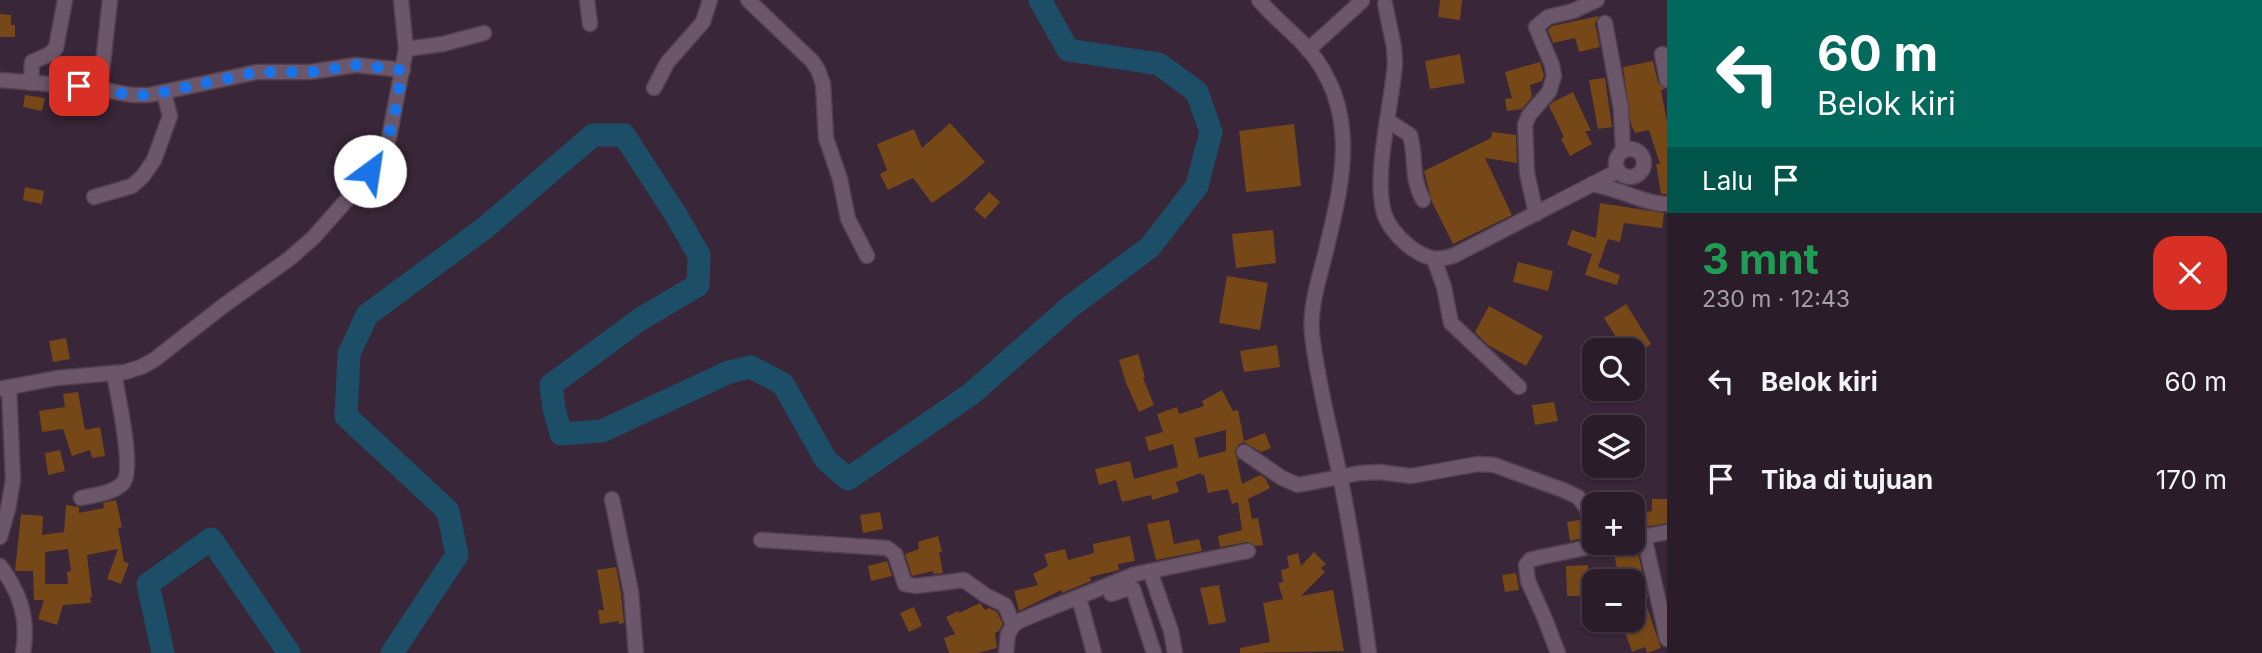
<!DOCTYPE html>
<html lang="id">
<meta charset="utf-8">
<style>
:root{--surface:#2b1c2a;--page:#372936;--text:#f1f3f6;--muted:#a6a1a8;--line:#473a47}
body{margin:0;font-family:Inter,sans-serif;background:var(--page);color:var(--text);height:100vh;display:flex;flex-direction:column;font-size:26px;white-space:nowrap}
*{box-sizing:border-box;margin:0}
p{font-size:23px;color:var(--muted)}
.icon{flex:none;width:38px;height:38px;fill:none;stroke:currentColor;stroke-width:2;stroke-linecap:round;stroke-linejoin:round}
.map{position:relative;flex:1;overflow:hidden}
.sheet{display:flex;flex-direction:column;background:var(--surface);width:595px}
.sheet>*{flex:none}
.top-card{background:#00695c;color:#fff;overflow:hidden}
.controls{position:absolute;left:1582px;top:338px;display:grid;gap:14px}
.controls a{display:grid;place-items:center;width:63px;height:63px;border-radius:14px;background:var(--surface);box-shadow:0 2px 5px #0004,0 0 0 2px var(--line);font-size:35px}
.pin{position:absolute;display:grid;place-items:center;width:60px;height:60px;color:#fff;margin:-30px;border-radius:14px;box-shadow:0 4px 10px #0006}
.me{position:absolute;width:77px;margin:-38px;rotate:31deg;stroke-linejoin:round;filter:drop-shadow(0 0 5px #0008)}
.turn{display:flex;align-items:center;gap:24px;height:147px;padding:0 35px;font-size:32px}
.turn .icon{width:91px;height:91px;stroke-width:2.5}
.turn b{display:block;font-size:49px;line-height:60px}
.then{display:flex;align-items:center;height:66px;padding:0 35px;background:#0003;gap:14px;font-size:26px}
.round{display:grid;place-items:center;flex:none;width:74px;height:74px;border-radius:21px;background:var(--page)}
.headline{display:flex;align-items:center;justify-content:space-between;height:119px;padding:0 35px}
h1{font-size:42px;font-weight:700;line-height:52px;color:#1e9e55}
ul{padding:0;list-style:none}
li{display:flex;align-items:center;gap:21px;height:98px;padding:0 35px}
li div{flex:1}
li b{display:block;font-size:26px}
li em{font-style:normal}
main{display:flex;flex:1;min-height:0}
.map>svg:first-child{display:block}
</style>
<main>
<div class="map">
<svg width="1667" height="653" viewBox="0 0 1667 653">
<rect width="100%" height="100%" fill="#392638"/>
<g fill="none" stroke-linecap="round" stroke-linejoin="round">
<g stroke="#1c4f67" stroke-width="23">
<path d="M163,653L148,584L211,539L289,653"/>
<path d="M392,653L457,555L448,511L346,416L349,354L367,315L486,227L593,135H624L676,215L699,255L698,285L639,320L551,385L554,409L561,434L602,431L729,372L751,367L783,384L826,460L848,479L971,394L1071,306L1150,247L1197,186L1211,132L1197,92L1159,64L1068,50L1040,0"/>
</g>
</g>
<g fill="#764717" fill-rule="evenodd">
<path d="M1440,0H1462L1460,20L1438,17Z"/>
<path d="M0,14L11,15V25H15V37H0Z"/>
<path d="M1599,16L1595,24L1600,47L1579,52L1575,38L1553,43L1548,30L1552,26Z"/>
<path d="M1460,54L1465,83L1430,89L1425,61Z"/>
<path d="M1653,61L1658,82L1665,89L1661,90L1667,122V194H1661L1656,164H1660L1649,130L1635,133L1631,124L1623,67Z"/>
<path d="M1540,62L1544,75L1542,81L1530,85L1532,97L1522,109L1507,111L1505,99L1512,98L1505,72Z"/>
<path d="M1605,78L1612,127L1598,129L1589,80Z"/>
<path d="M1573,92L1591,131H1585L1592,144L1570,156L1561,139L1564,137L1549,106L1553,102Z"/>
<path d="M25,95L45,98L42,111L23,107Z"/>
<path d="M950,123L985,162L962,182L932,203L913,178L888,190L880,174L887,170L877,144L914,129L922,148Z"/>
<path d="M1294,124L1301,186L1246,192L1239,131Z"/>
<path d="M1492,132L1516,135L1517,163L1485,158L1512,215L1453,244L1432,202L1424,171L1491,138Z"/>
<path d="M25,187L44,191L42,204L23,200Z"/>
<path d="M989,192L1000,202L985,219L974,209Z"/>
<path d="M1600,203L1664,213L1662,228L1624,223L1620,242L1608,239L1598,267L1620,275L1617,285L1585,275L1592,254L1567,245L1572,230L1596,238Z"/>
<path d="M1273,230L1276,263L1236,268L1232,234Z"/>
<path d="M1518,262L1553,271L1548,291L1513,282Z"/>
<path d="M1227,276L1268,283L1260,330L1219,323Z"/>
<path d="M1626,304L1651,344L1633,356V350H1624L1604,318Z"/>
<path d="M1489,306L1543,336L1526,366L1488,345L1475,332Z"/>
<path d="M66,338L70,359L53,362L49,341Z"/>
<path d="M1277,345L1280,367L1244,372L1240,351Z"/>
<path d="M1138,354L1145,377L1143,378L1154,405L1139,412L1126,383L1119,360Z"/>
<path d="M1222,390L1233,411L1238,410L1244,441L1265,433L1271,448L1261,452L1244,442L1239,444L1235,451L1236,457L1239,460L1237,461L1242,484L1260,475L1265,478L1270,488L1248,499L1252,519L1258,518L1263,545L1256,546L1247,542L1220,547L1218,536L1242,530L1238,502L1232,504L1228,489L1208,493L1204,475H1201V473L1176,482L1179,492L1152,500L1151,495L1122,502L1116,480L1099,485L1095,469L1130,461L1134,479L1178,467L1173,444L1149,451L1145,437L1163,432L1157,414L1177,407L1179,414L1204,406L1202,401ZM1226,430V451L1199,458L1194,438Z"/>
<path d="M78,392L85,430L100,427L105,456L92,458L90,450L72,456L63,429L42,432L39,411L65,407L63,394Z"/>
<path d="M1554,402L1558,421L1535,425L1532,405Z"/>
<path d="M60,450L65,471L48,475L45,453Z"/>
<path d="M1652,499H1667V523L1633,529V515L1652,511Z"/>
<path d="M116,500L122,527L118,528L124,562L129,563L121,584L107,579L118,549L87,555L92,597H90L91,603L63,605L57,625L38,619L44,600H34L33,571H15L21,514L43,516L42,535L64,532L66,505L79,507V513L104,508L103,503ZM68,549L71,571L67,572L68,584H45V552Z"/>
<path d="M880,512L883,529L863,533L860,515Z"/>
<path d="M1169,520L1174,544L1199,539L1202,551L1156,560L1147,524Z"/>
<path d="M1580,520L1587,537L1570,541L1567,522Z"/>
<path d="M938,536L942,552H939L943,573L933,574V571L912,576L905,554L919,549L918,542Z"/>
<path d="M1130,536L1135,561L1118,564L1119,570L1090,577L1091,581L1062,593L1061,590L1019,611L1014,591L1038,585L1033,574L1048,566L1044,554L1065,549L1068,560L1094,553L1093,544Z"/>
<path d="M1628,547L1637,548L1648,598L1644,599L1661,648L1647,653L1645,647L1632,652L1624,629L1618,631L1614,620H1633V581H1619L1614,552Z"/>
<path d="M1314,552L1326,564L1321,568L1325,572L1301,596L1333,590L1344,651L1240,653V648L1270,642L1263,603L1283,599L1278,583L1283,582L1281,570L1289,568L1287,556L1298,553L1301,566Z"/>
<path d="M887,561L892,576L871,581L868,566Z"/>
<path d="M1588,565L1589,596H1567L1566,566Z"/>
<path d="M616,567L621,593L624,623L619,624L618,621L600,624L598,610H604L597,570Z"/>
<path d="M1516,573L1519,590L1505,592L1502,575Z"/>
<path d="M1219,585L1226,622L1209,625L1200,588Z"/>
<path d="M980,603L985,610L989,608L997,612L1003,624L999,631L995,633L997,648L978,653H949L944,638L955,634L946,617L958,611L959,613Z"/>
<path d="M914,607L922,626L909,632L900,613Z"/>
</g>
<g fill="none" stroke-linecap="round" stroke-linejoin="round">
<g stroke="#524251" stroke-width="17">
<g id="street">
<path d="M587,0L590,24"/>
<path d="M748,0L812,61L818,70L823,84L826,138L840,179L848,219L867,256"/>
<path d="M1259,0C1274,18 1293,32 1308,49C1359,109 1344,177 1327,246C1321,274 1309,305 1312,334C1318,387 1333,439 1343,491C1353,544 1362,599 1369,653"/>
<path d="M1385,4L1394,47L1395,63C1392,105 1373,174 1384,213C1388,226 1400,239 1410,247C1425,258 1437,262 1455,255L1618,171"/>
<path d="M1605,23L1621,109L1623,150"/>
<path d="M406,49L443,44L484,33"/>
<path d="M1308,50L1362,1"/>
<path d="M1662,54L1667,80"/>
<path d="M0,80L87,87L132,95H149L257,72H310L356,65L403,70"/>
<path d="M31,83L32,62L50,54L56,48L65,0"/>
<path d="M654,88L667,63L703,22L710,0"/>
<path d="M100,90L110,0"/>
<path d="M1387,120L1410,135C1417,159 1410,176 1423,200"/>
<circle cx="1630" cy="163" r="14"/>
<path d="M1592,184C1618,188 1641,203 1667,204"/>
<path d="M94,197L132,186L143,176L154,160L170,116L164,93"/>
<path d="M1536,214L1527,173L1525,125L1529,115L1549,92L1554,76L1552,65L1536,27L1548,17L1573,11L1597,0"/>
<path d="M1434,259L1444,287L1451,323L1519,387"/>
<path d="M0,389L57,378L125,372L141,367L154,360L223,306L289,259L313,238L360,185L379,159L389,138L406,49L401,0"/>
<path d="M1244,452L1282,478L1298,485L1360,473L1379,472L1411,476L1478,464L1494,465L1563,490L1578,497L1586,507L1594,531"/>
<path d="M81,498C94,495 114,493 123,483C135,469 117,393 114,373"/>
<path d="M612,499L631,592L636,653"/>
<path d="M1644,536L1667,639"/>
<path d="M0,537L8,509L13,480L9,387"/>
<path d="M1633,539L1667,532"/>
<path d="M761,540L887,548L895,554L905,584L916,586L964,580L985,595L1005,605L1012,622H1017"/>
<path d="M0,566C20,592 29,619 23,653"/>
<path d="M1150,571L1171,631L1175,653"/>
<path d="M1111,594L1130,588L1133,589L1154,653"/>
<path d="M1081,605L1094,653"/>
<path d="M1006,653L1008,634L1012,627L1017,622L1038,613L1136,574L1248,551"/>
<path d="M1558,653L1545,619L1528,581L1526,565L1530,560L1541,557L1614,542"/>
</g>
</g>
<use href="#street" stroke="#6c576a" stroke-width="14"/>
</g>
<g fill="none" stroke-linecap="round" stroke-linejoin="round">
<path stroke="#1a73e8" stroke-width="12" stroke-dasharray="0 21.6" d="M79,86L132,95H149L257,72H310L356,65L402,70C396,107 393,139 370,171"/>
</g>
</svg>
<div class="controls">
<a><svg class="icon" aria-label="search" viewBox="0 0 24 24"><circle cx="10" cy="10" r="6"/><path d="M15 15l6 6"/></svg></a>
<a><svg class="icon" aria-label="layers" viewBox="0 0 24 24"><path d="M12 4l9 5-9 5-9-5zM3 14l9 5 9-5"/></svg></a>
<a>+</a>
<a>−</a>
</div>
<div class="pin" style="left:79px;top:86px;background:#d93025"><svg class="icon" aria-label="arrive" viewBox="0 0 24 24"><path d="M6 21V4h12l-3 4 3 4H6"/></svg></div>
<svg class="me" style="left:370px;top:171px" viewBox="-20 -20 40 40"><circle r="19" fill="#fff"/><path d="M0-13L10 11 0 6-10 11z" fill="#1a73e8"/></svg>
</div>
<section class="sheet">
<div class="top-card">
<div class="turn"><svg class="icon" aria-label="left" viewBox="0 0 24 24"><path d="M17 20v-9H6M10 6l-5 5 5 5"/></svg><div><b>60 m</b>Belok kiri</div></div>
<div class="then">Lalu<svg class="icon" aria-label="arrive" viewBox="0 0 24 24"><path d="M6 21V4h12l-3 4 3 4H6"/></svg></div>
</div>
<div class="headline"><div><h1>3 mnt</h1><p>230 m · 12:43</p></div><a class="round" style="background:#d93025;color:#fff"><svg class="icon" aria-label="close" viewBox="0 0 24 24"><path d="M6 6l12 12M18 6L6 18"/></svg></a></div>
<ul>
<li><svg class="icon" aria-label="left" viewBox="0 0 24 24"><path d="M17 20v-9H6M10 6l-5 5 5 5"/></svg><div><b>Belok kiri</b></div><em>60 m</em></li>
<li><svg class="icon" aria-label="arrive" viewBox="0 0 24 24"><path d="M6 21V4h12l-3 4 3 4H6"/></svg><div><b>Tiba di tujuan</b></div><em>170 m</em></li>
</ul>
</section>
</main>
